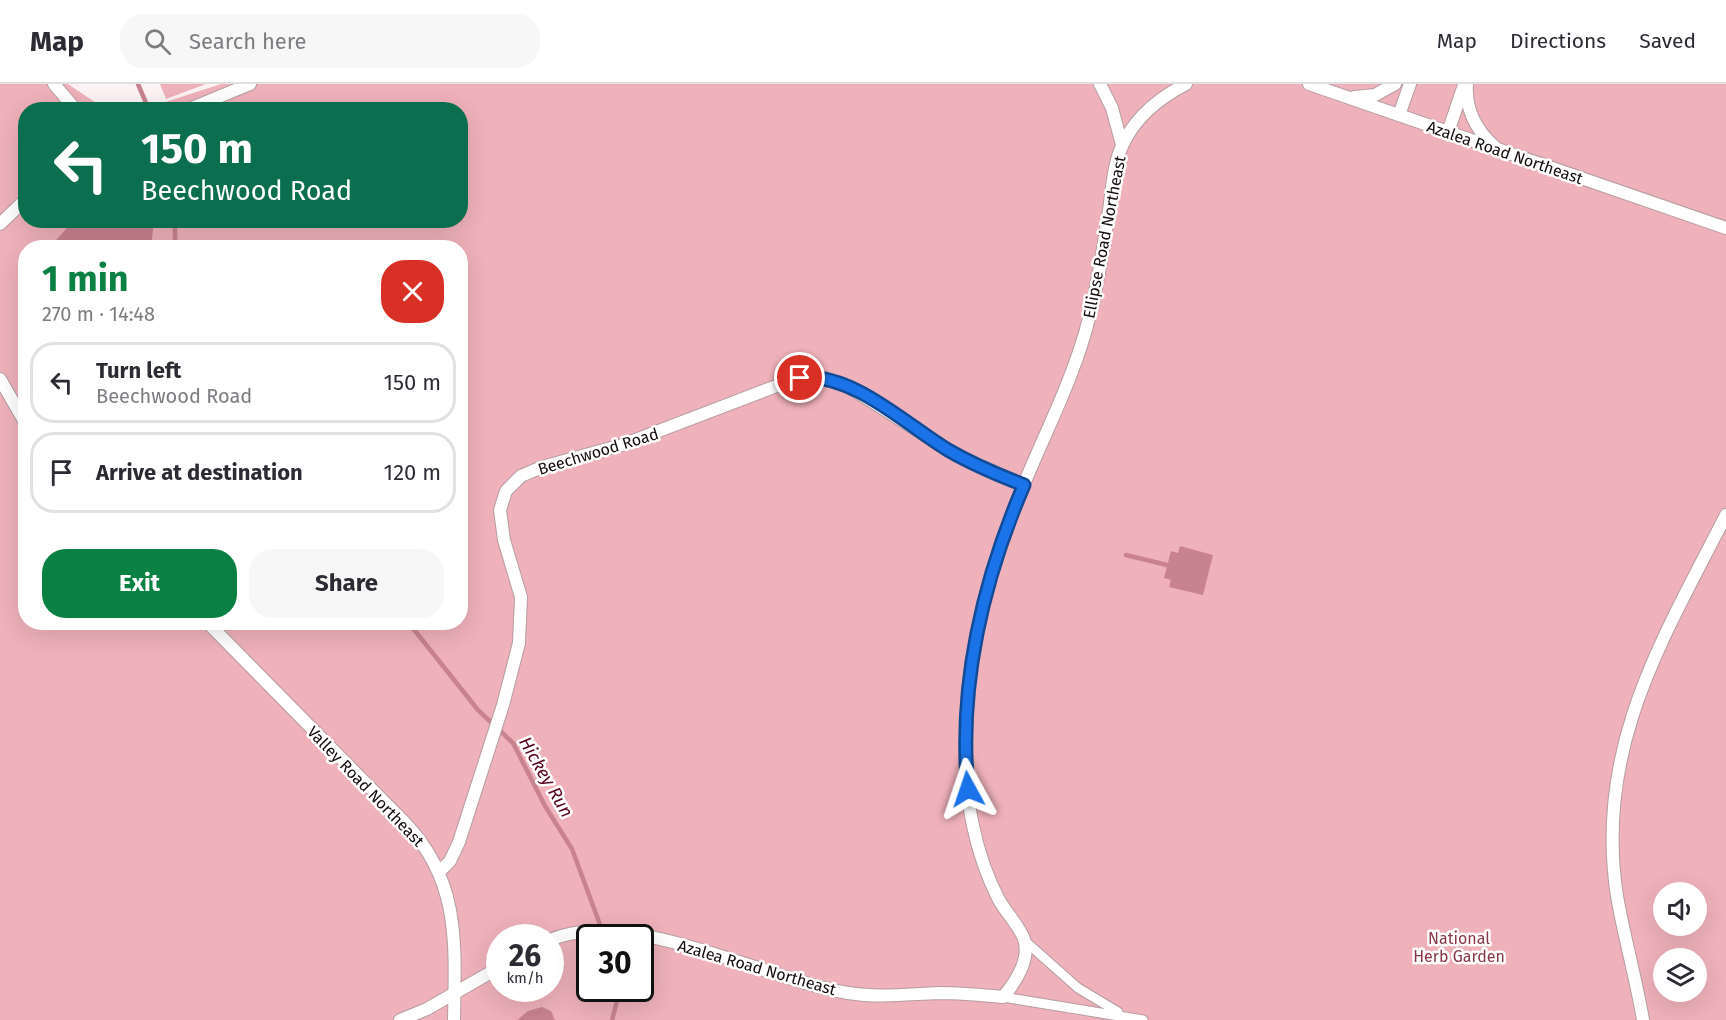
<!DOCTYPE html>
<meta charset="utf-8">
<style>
:root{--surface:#fff;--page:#f7f7f7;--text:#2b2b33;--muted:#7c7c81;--line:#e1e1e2;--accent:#0b8043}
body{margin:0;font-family:"Fira Sans",sans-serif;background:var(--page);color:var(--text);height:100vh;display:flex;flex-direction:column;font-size:22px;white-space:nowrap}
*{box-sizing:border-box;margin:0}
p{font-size:20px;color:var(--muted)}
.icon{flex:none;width:33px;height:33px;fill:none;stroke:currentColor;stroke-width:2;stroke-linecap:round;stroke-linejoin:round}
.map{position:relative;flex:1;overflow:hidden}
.sheet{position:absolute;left:18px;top:156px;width:450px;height:390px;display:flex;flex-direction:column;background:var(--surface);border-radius:24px;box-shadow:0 6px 24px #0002}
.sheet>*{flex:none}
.banner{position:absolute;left:18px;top:18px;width:450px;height:126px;border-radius:24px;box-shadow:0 6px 24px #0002;background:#0b6e4f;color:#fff;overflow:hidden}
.controls{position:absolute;left:1653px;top:798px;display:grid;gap:12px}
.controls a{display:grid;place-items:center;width:54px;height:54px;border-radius:50%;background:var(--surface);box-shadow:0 6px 24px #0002;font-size:30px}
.speed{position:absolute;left:486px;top:840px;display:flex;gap:12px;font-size:30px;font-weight:700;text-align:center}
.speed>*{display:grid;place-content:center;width:78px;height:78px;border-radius:50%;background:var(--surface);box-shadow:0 6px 24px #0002;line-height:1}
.speed small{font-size:15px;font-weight:400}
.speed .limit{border:3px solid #111;border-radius:9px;background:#fff;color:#111}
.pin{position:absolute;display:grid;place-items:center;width:51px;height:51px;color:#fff;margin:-26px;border:3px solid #fff;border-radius:50%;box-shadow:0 2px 6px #0007}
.me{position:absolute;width:66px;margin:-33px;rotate:355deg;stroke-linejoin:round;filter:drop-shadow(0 0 4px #0008)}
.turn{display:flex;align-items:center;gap:21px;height:126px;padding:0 24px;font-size:27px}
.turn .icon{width:78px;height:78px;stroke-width:2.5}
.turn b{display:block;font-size:42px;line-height:51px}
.round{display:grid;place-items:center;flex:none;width:63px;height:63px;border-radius:24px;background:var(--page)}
.headline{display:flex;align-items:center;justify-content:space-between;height:102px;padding:0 24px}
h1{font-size:36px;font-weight:700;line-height:45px;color:var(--accent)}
.cta{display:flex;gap:12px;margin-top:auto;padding:12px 24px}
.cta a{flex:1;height:69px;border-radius:24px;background:var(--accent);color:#fff;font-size:24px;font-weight:700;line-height:69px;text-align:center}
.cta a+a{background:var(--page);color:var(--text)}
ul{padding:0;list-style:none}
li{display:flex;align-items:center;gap:18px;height:81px;margin:0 12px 9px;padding:0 12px;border:3px solid var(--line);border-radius:24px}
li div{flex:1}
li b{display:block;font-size:22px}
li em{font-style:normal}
header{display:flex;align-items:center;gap:36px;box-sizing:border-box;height:84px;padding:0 30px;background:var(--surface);border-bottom:2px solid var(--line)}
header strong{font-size:28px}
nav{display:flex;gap:33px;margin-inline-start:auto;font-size:21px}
.search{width:420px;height:54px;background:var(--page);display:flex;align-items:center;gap:15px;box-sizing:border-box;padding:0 21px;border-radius:24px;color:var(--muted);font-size:22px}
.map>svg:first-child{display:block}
</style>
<header>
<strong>Map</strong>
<div class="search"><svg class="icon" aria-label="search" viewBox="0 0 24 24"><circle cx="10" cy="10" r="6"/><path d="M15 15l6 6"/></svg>Search here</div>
<nav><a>Map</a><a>Directions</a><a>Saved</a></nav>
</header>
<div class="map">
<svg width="1726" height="936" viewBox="0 0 1726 936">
<rect width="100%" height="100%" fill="#fef3f4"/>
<g fill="#efb1ba" fill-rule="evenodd">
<path d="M0,0H68L105,25L26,26V136H460V26L144,25L221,0H1726V936H0ZM26,164H460V538H26ZM1664,808H1696V842H1664ZM500,854H550V904H500ZM590,854H640V904H590ZM1664,874H1696V908H1664Z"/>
<path d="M160,0H206L166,15Z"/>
</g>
<g fill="#c8838f">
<path d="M73,137H154L151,163H50Z"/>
<path d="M1180,462L1213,471L1203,511L1169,503L1171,496L1164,494L1171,467L1178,469Z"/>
<path d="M542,923L551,927L555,936H517L528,927Z"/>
</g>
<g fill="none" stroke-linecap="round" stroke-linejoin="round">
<g stroke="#c8838f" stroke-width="4.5">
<path d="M138,0L149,26"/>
<path d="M175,164V136"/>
<path d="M1126,471L1167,481"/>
<path d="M408,538L478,626L513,659L545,722L572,765L602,846"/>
<path d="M612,936L617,917V904"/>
</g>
<g stroke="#b69da0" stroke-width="11">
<g id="pedestrian">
<path d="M1025,857L1078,904L1118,928"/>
<path d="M1003,913L1143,936"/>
</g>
</g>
<g stroke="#b69da0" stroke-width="14">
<g id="minor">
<path d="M54,0L76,26"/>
<path d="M1100,0L1112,24L1122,61"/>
<path d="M1309,0L1726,144"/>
<path d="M1467,0C1465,24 1476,47 1495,63"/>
<path d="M1354,13L1375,11L1395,0"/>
<path d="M187,26L250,0"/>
<path d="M1399,31L1410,0"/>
<path d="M1448,48L1464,1"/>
<path d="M0,140L26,115"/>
<path d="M0,295L26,340"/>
<path d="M207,538L406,740C461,798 455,862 454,936"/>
<path d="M439,788L450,777L459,758L503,621L519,559L521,513L504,456L500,426L506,407L521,392L542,383L622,361L779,301L813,293L825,294L849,303L956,371L1024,401"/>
<path d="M550,856C628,822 766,896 848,909C879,914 909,910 939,909C961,909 982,911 1003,913C1015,899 1031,875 1024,855C1019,841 1005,828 998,814C975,769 965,715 965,665C965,580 986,493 1018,415C1040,359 1068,307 1085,249C1096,211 1102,172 1108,133C1112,110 1112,82 1123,60C1136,32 1159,14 1186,0"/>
<path d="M400,936L427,925L500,883"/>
<path d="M1643,936C1636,894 1624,853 1617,812C1594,665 1662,556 1726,431"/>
</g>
</g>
<use href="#pedestrian" stroke="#fff" stroke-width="9"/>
<use href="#minor" stroke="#fff" stroke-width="12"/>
</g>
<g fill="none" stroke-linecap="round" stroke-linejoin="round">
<g stroke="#114b97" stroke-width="15">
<path id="route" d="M800,294C852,288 905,340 948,366C972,380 998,391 1024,401C983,496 958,602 968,705"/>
</g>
<use href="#route" stroke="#1a73e8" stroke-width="10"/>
</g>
<g text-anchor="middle" stroke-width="5" stroke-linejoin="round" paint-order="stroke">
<g font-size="16" fill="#130b0c" stroke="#fff">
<text transform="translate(1505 68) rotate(19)" y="6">Azalea Road Northeast</text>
<text transform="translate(1104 153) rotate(-79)" y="6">Ellipse Road Northeast</text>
<text transform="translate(598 367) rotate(-17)" y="6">Beechwood Road</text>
<text transform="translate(366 702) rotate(46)" y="6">Valley Road Northeast</text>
<text transform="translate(757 883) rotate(16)" y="6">Azalea Road Northeast</text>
</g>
<g font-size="16" fill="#8a3649" stroke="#fff">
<text x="1459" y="860">National<tspan x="1459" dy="18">Herb Garden</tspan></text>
</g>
<g font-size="18" font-style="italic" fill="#590422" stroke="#fff">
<text transform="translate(546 693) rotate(60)" y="6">Hickey Run</text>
</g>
</g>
</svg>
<div class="controls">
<a><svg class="icon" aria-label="sound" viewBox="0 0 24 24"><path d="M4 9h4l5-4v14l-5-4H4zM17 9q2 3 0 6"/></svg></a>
<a><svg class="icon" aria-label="layers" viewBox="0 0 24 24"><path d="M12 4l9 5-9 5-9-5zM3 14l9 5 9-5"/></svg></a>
</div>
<div class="speed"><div>26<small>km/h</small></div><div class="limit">30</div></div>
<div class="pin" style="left:800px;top:294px;background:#d93025"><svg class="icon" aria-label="arrive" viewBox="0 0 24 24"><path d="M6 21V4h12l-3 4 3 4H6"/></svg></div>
<svg class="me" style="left:968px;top:705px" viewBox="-20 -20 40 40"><path d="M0-17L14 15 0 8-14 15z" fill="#1a73e8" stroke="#fff" stroke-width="4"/></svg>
<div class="banner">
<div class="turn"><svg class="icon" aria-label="left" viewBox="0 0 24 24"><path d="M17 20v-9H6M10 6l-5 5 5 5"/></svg><div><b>150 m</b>Beechwood Road</div></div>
</div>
<section class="sheet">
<div class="headline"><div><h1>1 min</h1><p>270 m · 14:48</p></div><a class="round" style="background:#d93025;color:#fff"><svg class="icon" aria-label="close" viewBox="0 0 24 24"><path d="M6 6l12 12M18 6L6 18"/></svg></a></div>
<ul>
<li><svg class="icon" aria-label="left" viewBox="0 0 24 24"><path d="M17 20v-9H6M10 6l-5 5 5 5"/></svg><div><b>Turn left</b><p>Beechwood Road</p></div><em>150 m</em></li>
<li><svg class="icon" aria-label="arrive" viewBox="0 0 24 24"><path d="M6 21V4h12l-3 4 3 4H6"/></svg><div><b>Arrive at destination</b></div><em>120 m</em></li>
</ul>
<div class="cta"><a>Exit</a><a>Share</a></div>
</section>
</div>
